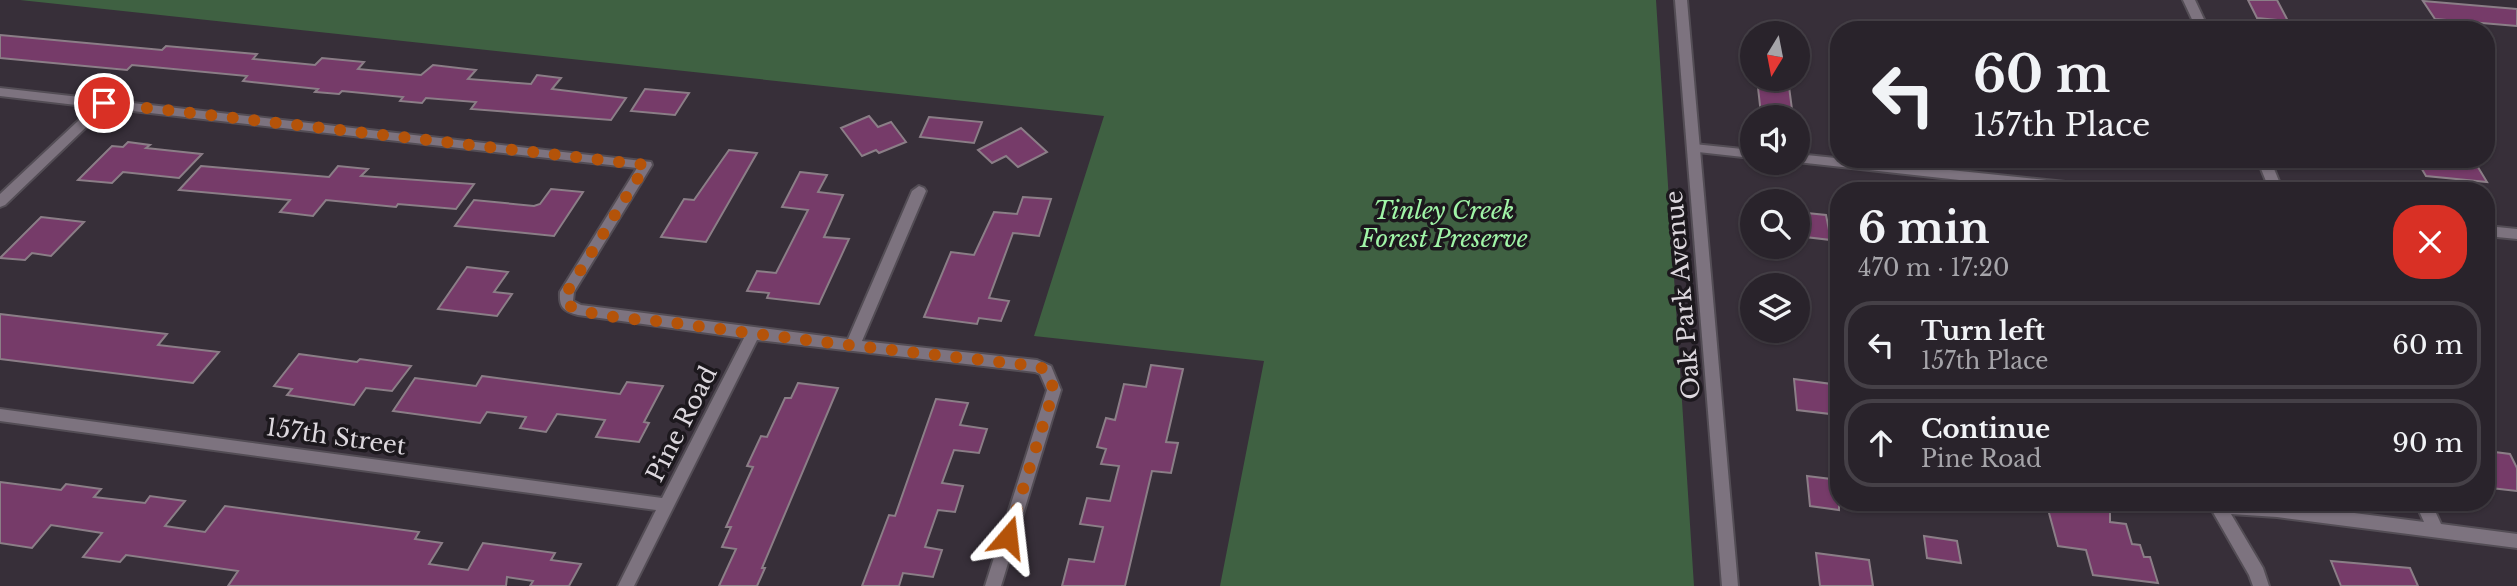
<!DOCTYPE html>
<meta charset="utf-8">
<style>
:root{--surface:#29232b;--page:#312b33;--text:#f1f3f6;--muted:#a5a4a9;--line:#454047}
body{margin:0;font-family:"Libre Baskerville",serif;background:var(--page);color:var(--text);height:100vh;display:flex;flex-direction:column;font-size:26px;white-space:nowrap}
*{box-sizing:border-box;margin:0}
p{font-size:23px;color:var(--muted)}
.icon{flex:none;width:38px;height:38px;fill:none;stroke:currentColor;stroke-width:2;stroke-linecap:round;stroke-linejoin:round}
.map{position:relative;flex:1;overflow:hidden}
.side{position:absolute;left:1830px;top:182px;width:665px;height:329px;display:flex;flex-direction:column;background:var(--surface);border-radius:28px;box-shadow:0 2px 5px #0004,0 0 0 2px var(--line)}
.side>*{flex:none}
.banner{position:absolute;left:1830px;top:21px;width:665px;height:147px;border-radius:28px;box-shadow:0 2px 5px #0004,0 0 0 2px var(--line);background:#29232b;color:var(--text);overflow:hidden}
.needle{width:46px;rotate:190deg}
.tools{position:absolute;left:1740px;top:21px;display:grid;gap:14px}
.tools a{display:grid;place-items:center;width:70px;height:70px;border-radius:50%;background:var(--surface);box-shadow:0 2px 5px #0004,0 0 0 2px var(--line);font-size:35px}
.pin{position:absolute;display:grid;place-items:center;width:60px;height:60px;color:#fff;margin:-30px;border:4px solid #fff;border-radius:50%;box-shadow:0 2px 7px #0007}
.me{position:absolute;width:77px;margin:-38px;rotate:17deg;stroke-linejoin:round;filter:drop-shadow(0 0 5px #0008)}
.turn{display:flex;align-items:center;gap:24px;height:147px;padding:0 28px;font-size:32px}
.turn .icon{width:91px;height:91px;stroke-width:2.5}
.turn b{display:block;font-size:49px;line-height:60px}
.round{display:grid;place-items:center;flex:none;width:74px;height:74px;border-radius:28px;background:var(--page)}
.overview{display:flex;align-items:center;justify-content:space-between;height:119px;padding:0 28px}
h1{font-size:42px;font-weight:700;line-height:52px}
ul{padding:0;list-style:none}
li{display:flex;align-items:center;gap:21px;height:88px;margin:0 14px 10px;padding:0 14px;border:4px solid var(--line);border-radius:28px}
li div{flex:1}
li b{display:block;font-size:26px}
li em{font-style:normal}
.map>svg:first-child{display:block}
</style>
<div class="map">
<svg width="2517" height="586" viewBox="0 0 2517 586">
<rect width="100%" height="100%" fill="#372f39"/>
<path fill="#3f6142" d="M20,0H1656L1694,586H1220L1264,361L1034,336L1104,116Z"/>
<g fill="#763b69" stroke="#8b7e87" stroke-width="2">
<path d="M2248,0H2277L2288,21L2257,18Z"/>
<path d="M2423,1L2517,9V26L2435,19Z"/>
<path d="M0,35L162,50L166,46L257,54L253,59L315,65L322,58L364,62L358,69L421,75L433,65L476,70L468,79L531,84L537,75L561,78L552,89L626,98L611,120L471,109L476,102L426,98L422,103L400,101L403,97L342,91L339,94L315,92L318,89L243,81L247,76L132,65L127,70L0,58Z"/>
<path d="M1757,79H1788L1793,117L1761,114Z"/>
<path d="M645,89L689,93L675,115L631,111Z"/>
<path d="M869,116L878,127L891,122L906,142L879,153L876,150L862,156L841,128Z"/>
<path d="M929,117L982,122L974,143L920,137Z"/>
<path d="M1021,128L1047,152L1018,167L1006,156L992,163L978,150Z"/>
<path d="M128,142L150,145L146,148L202,154L179,178L123,172L112,183L78,180L112,146L123,147Z"/>
<path d="M729,150L757,153L706,242L661,237L684,199L694,200Z"/>
<path d="M2416,159H2473L2487,182L2426,176Z"/>
<path d="M201,166L329,177L338,166L368,169L361,176L474,184L456,209L398,204L396,207L326,200L313,216L280,212L290,200L179,190Z"/>
<path d="M800,172L827,175L818,192L843,195L824,237L849,239L819,304L767,298L769,293L747,291L757,271L776,273L808,210L782,207Z"/>
<path d="M551,189L583,192L554,236L455,226L474,200L534,206L540,204Z"/>
<path d="M1023,197L1051,199L1039,236L1013,233L989,298L1009,301L1001,321L979,318L977,324L924,317L951,252L974,255L994,212L1017,214Z"/>
<path d="M1797,212L1826,215L1831,240L1797,236Z"/>
<path d="M41,217L84,222L51,256L32,253L25,260L0,258Z"/>
<path d="M467,267L508,272L494,292L512,294L497,316L438,309Z"/>
<path d="M0,314L167,334L158,345L219,352L193,383L0,359Z"/>
<path d="M299,354L357,362L360,359L411,366L392,391L366,388L354,405L287,395L292,389L274,386Z"/>
<path d="M1151,365L1183,369L1166,442L1178,443L1171,473L1152,471L1125,586H1062L1069,559L1094,562L1103,527L1080,524L1087,498L1110,501L1119,466L1101,464L1106,449L1097,447L1106,418L1115,420L1124,384L1146,387Z"/>
<path d="M482,376L620,394L627,382L663,386L644,422L649,423L639,442L596,437L605,420L557,414L546,432L520,428L526,417L487,412L480,423L393,411L415,378L476,386Z"/>
<path d="M1794,379L1839,385V415L1797,410Z"/>
<path d="M798,383L838,388L762,568H765L757,586H719L736,549L722,547L731,527H726L753,467L747,466L761,436L767,437L785,398H791Z"/>
<path d="M936,399L968,403L960,425L987,429L979,453L954,450L942,483L963,486L955,512L938,510L925,547L942,550L933,577L903,573L899,586H862L889,515L895,516Z"/>
<path d="M2487,451L2510,454L2517,468V491L2491,488L2487,479Z"/>
<path d="M1807,476L1839,480V510L1810,506Z"/>
<path d="M0,482L61,490L66,484L101,489L94,497L145,503L150,496L185,501L165,526L205,532L225,506L419,532L415,539L442,543L429,564L468,570L483,543L555,553L551,560L581,564L569,586H530L533,581L507,577L506,586H228L238,571L126,555L120,562L83,557L102,533L51,525L32,548L0,543Z"/>
<path d="M2046,502H2110V522L2126,524L2132,544L2140,545L2144,557H2150L2158,583L2093,575L2086,550L2058,546Z"/>
<path d="M1924,536L1957,541L1961,563L1927,558Z"/>
<path d="M1816,553L1869,560L1873,586H1820Z"/>
<path d="M2331,561L2410,568L2418,586H2341Z"/>
</g>
<g fill="none" stroke-linecap="round" stroke-linejoin="round">
<g stroke="#534d55" stroke-width="4">
<g id="minor">
<path d="M2183,0H2195L2209,30H2197Z"/>
<path d="M0,88L651,162L652,165L574,292L573,301L581,305L848,339L912,191L919,186L924,188L926,191L862,341L1037,360L1051,366L1061,390L1001,586H985L1047,390L1040,374L1035,372L757,340L634,586H618L656,510L0,421V409L662,498L744,338L578,315C563,311 559,307 560,292L637,168L106,108L5,205L0,207V194L93,107L0,96Z"/>
<path d="M1694,144L1752,150V158L1689,151L1688,148L1689,145Z"/>
<path d="M1797,154L2104,186L2110,191H2059L1797,162Z"/>
<path d="M2257,159H2270L2283,191H2270Z"/>
<path d="M2487,226L2517,229V239L2487,236Z"/>
<path d="M2212,502L2277,503L2424,522L2415,502H2431L2441,524L2517,534V548L2277,517L2231,514L2263,568L2269,586H2253L2249,575L2210,507Z"/>
</g>
</g>
<g stroke="#534d55" stroke-width="4">
<path id="tertiary" d="M1675,0H1687L1738,586H1722Z"/>
</g>
<use href="#minor" fill="#7d737f" fill-rule="evenodd"/>
<use href="#tertiary" fill="#7d737f" fill-rule="evenodd"/>
</g>
<g fill="none" stroke-linecap="round" stroke-linejoin="round">
<path stroke="#b45309" stroke-width="12" stroke-dasharray="0 21.6" d="M104,103L646,165L567,292L566,304C594,319 644,319 676,323C796,340 917,353 1037,366L1046,370L1054,390L1008,537"/>
</g>
<g text-anchor="middle" stroke-width="7" stroke-linejoin="round" paint-order="stroke">
<g font-size="24" font-style="italic" fill="#a0f5a7" stroke="#1c181d">
<text x="1444" y="219">Tinley Creek<tspan x="1444" dy="28">Forest Preserve</tspan></text>
</g>
<g font-size="24" fill="#dcd7dd" stroke="#1c181d">
<text transform="translate(1683 295) rotate(-95)" y="8">Oak Park Avenue</text>
<text transform="translate(682 424) rotate(-63)" y="8">Pine Road</text>
<text transform="translate(336 437) rotate(8)" y="8">157th Street</text>
</g>
</g>
</svg>
<div class="tools">
<a><svg class="needle" viewBox="-14 -14 28 28"><path d="M0-13l5 13h-10z" fill="#e53935"/><path d="M0 13l5-13h-10z" fill="#a5a4a9"/></svg></a>
<a><svg class="icon" aria-label="sound" viewBox="0 0 24 24"><path d="M4 9h4l5-4v14l-5-4H4zM17 9q2 3 0 6"/></svg></a>
<a><svg class="icon" aria-label="search" viewBox="0 0 24 24"><circle cx="10" cy="10" r="6"/><path d="M15 15l6 6"/></svg></a>
<a><svg class="icon" aria-label="layers" viewBox="0 0 24 24"><path d="M12 4l9 5-9 5-9-5zM3 14l9 5 9-5"/></svg></a>
</div>
<div class="pin" style="left:104px;top:103px;background:#d93025"><svg class="icon" aria-label="arrive" viewBox="0 0 24 24"><path d="M6 21V4h12l-3 4 3 4H6"/></svg></div>
<svg class="me" style="left:1008px;top:537px" viewBox="-20 -20 40 40"><path d="M0-17L14 15 0 8-14 15z" fill="#b45309" stroke="#fff" stroke-width="4"/></svg>
<div class="banner">
<div class="turn"><svg class="icon" aria-label="left" viewBox="0 0 24 24"><path d="M17 20v-9H6M10 6l-5 5 5 5"/></svg><div><b>60 m</b>157th Place</div></div>
</div>
<section class="side">
<div class="overview"><div><h1>6 min</h1><p>470 m · 17:20</p></div><a class="round" style="background:#d93025;color:#fff"><svg class="icon" aria-label="close" viewBox="0 0 24 24"><path d="M6 6l12 12M18 6L6 18"/></svg></a></div>
<ul>
<li><svg class="icon" aria-label="left" viewBox="0 0 24 24"><path d="M17 20v-9H6M10 6l-5 5 5 5"/></svg><div><b>Turn left</b><p>157th Place</p></div><em>60 m</em></li>
<li><svg class="icon" aria-label="ahead" viewBox="0 0 24 24"><path d="M12 20V5M6 11l6-6 6 6"/></svg><div><b>Continue</b><p>Pine Road</p></div><em>90 m</em></li>
</ul>
</section>
</div>
